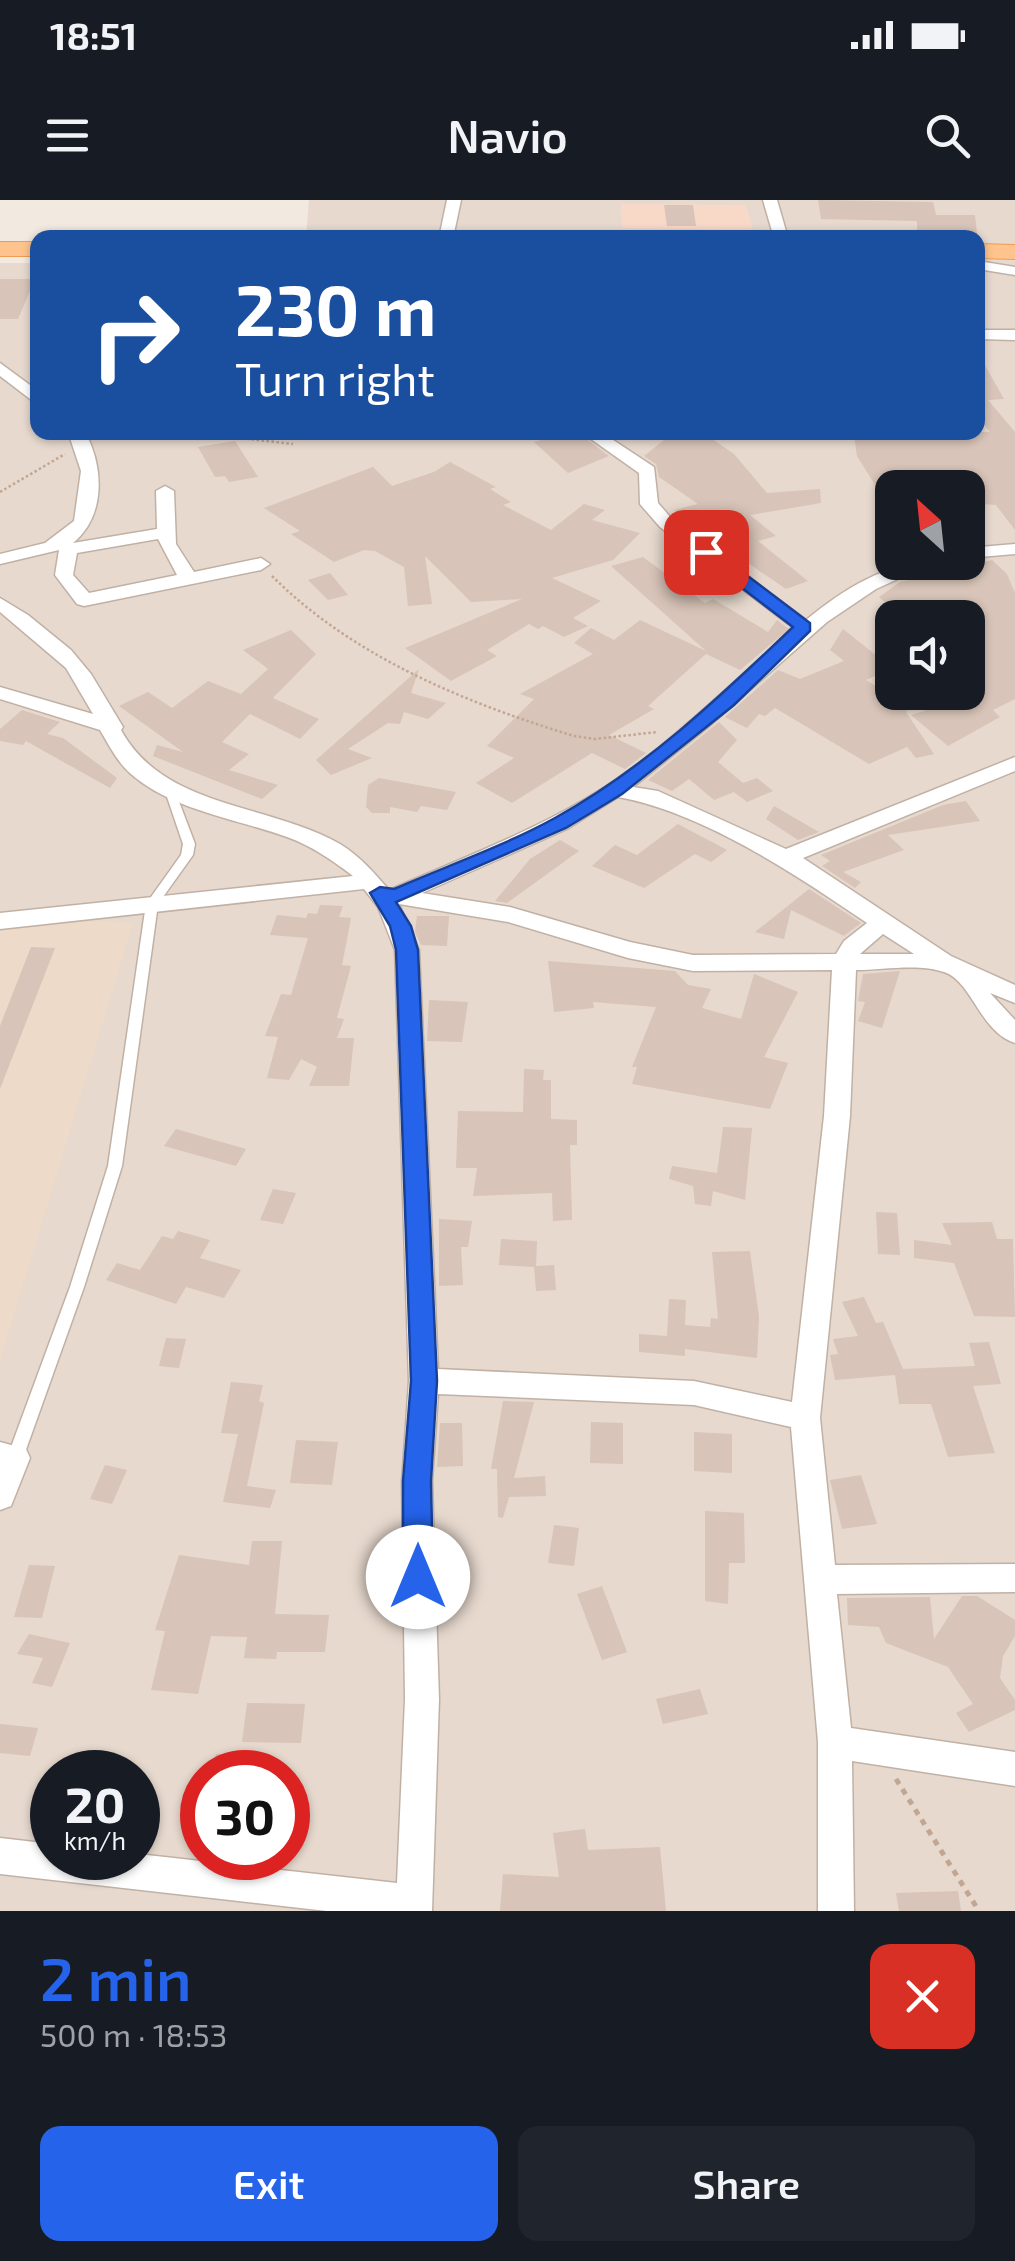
<!DOCTYPE html>
<meta charset="utf-8">
<style>
:root{--surface:#171b24;--page:#20242c;--text:#f1f3f6;--muted:#9ea1a6;--accent:#2563eb}
body{margin:0;font-family:"Exo 2",sans-serif;background:var(--page);color:var(--text);height:100vh;display:flex;flex-direction:column;font-size:38px;white-space:nowrap}
*{box-sizing:border-box;margin:0}
p{font-size:32px;color:var(--muted)}
.icon{flex:none;width:55px;height:55px;fill:none;stroke:currentColor;stroke-width:2;stroke-linecap:round;stroke-linejoin:round}
.map{position:relative;height:1711px;overflow:hidden}
.details{display:flex;flex-direction:column;background:var(--surface);flex:1}
.details>*{flex:none}
.guide{position:absolute;left:30px;top:30px;width:955px;height:210px;border-radius:20px;box-shadow:0 2px 8px #0004;background:#1a4fa0;color:#fff;overflow:hidden}
.needle{width:65px;rotate:333deg}
.fabs{position:absolute;left:875px;top:270px;display:grid;gap:20px}
.fabs a{display:grid;place-items:center;width:110px;height:110px;border-radius:20px;background:var(--surface);box-shadow:0 2px 8px #0004;font-size:50px}
.speed{position:absolute;left:30px;top:1550px;display:flex;gap:20px;font-size:50px;font-weight:700;text-align:center}
.speed>*{display:grid;place-content:center;width:130px;height:130px;border-radius:50%;background:var(--surface);box-shadow:0 2px 8px #0004;line-height:1}
.speed small{font-size:25px;font-weight:400}
.speed .limit{border:15px solid #d22;background:#fff;color:#111}
.pin{position:absolute;display:grid;place-items:center;width:85px;height:85px;color:#fff;margin:-42px;border-radius:20px;box-shadow:0 5px 15px #0006}
.me{position:absolute;width:110px;margin:-55px;rotate:0deg;stroke-linejoin:round;filter:drop-shadow(0 0 8px #0008)}
.turn{display:flex;align-items:center;gap:35px;height:210px;padding:0 40px;font-size:45px}
.turn .icon{width:130px;height:130px;stroke-width:2.5}
.turn b{display:block;font-size:70px;line-height:85px}
.round{display:grid;place-items:center;flex:none;width:105px;height:105px;border-radius:20px;background:var(--page)}
.headline{display:flex;align-items:center;justify-content:space-between;height:170px;padding:0 40px}
h1{font-size:60px;font-weight:600;line-height:75px;color:var(--accent)}
.action{display:flex;gap:20px;margin-top:auto;padding:20px 40px}
.action a{flex:1;height:115px;border-radius:20px;background:var(--accent);color:#fff;font-size:40px;font-weight:600;line-height:115px;text-align:center}
.action a+a{background:var(--page);color:var(--text)}
.status{display:flex;justify-content:space-between;align-items:center;height:70px;padding:0 50px;background:var(--surface);direction:ltr}
.status svg{height:28px;fill:currentColor}
header{display:flex;justify-content:space-between;align-items:center;height:130px;padding:0 40px;background:var(--surface);font-size:45px;font-weight:600}
.map>svg:first-child{display:block}
</style>
<div class="status"><b>18:51</b><svg viewBox="0 0 49 12"><path d="M0 12V9h3v3zM5 12V6h3v6zM10 12V3h3v9zM15 12V0h3v12zM26 1h20v11H26zM47 4h2v5h-2z"/></svg></div>
<header><svg class="icon" aria-label="menu" viewBox="0 0 24 24"><path d="M4 6h16M4 12h16M4 18h16"/></svg>Navio<svg class="icon" aria-label="search" viewBox="0 0 24 24"><circle cx="10" cy="10" r="6"/><path d="M15 15l6 6"/></svg></header>
<div class="map">
<svg width="1015" height="1711" viewBox="0 0 1015 1711">
<rect width="100%" height="100%" fill="#f2e9e0"/>
<path fill="#e7d9ce" fill-rule="evenodd" d="M309,0H1015V1711H0V63H37L38,232H978V38L306,37ZM892,288H968V362H892ZM892,418H968V492H892ZM52,1572H138V1658H52ZM202,1572H288V1658H202Z"/>
<path fill="#f8d9c8" d="M621,4L746,5L753,30L622,28Z"/>
<path fill="#eddac8" d="M0,718L133,723L0,1161Z"/>
<g fill="#d8c4b8">
<path d="M818,0L933,2L936,15H975L977,34L917,31V21L821,19Z"/>
<path d="M664,5H693L696,26H667Z"/>
<path d="M0,79H35L18,119H0Z"/>
<path d="M978,153L1004,199L988,200L1015,232V330L996,305L968,303V288H877L857,256L854,236H864L862,232H990L978,217Z"/>
<path d="M543,232H577L609,256L568,273L534,242L549,238Z"/>
<path d="M674,232H702L734,254L767,293L820,289L821,303L750,315L776,336L758,341L808,381L786,389L729,350L722,352L674,310L698,304L659,277L656,264L644,256Z"/>
<path d="M235,241L258,277L229,282L225,276L215,277L198,247Z"/>
<path d="M450,262L496,287L490,289L511,302L503,305L551,330L584,304L605,310L592,320L640,333L613,360L552,378L601,401L573,418L588,426L564,437L543,426L538,429L529,424L487,450L497,456L451,481L405,448L522,399L471,402L425,356L432,404L408,406L404,367L375,351L364,350L334,362L291,334L300,331L264,308L373,267L392,286L434,272Z"/>
<path d="M643,357L705,403L713,399L768,432L777,420L789,429L740,470L706,454L648,506L654,509L609,535L646,553L625,569L592,553L512,603L476,583L514,558L487,546L534,499L520,494L593,454L574,443L591,428L614,440L640,420L706,451L611,366Z"/>
<path d="M992,360L1007,374L1015,393V499L993,510L1000,517L948,546L911,515L968,497V410L945,418H928L916,408L897,413L879,397L900,382Z"/>
<path d="M330,373L348,395L328,400L308,380Z"/>
<path d="M843,429L892,468L866,480L911,507L906,512L934,554L916,558L907,547L869,564L775,508L765,516L759,514L747,528L725,517L778,470L800,479L844,461L830,450Z"/>
<path d="M291,430L316,454L273,498L319,519L300,539L250,514L222,542L249,554L229,570L278,585L262,599L153,556L157,545L183,552L119,506L148,492L172,508L208,481L241,494L268,469L243,450Z"/>
<path d="M419,469L411,493L446,503L428,519L404,512L400,524L388,523L348,549L372,558L331,575L316,560Z"/>
<path d="M22,510L60,522L47,534L63,538L117,578L110,588L26,541L23,545L0,541V529Z"/>
<path d="M719,522L737,540L718,562L743,583L757,578L773,591L747,602L734,592L714,600L689,579L672,591L648,580Z"/>
<path d="M379,578L456,592L447,610L421,606L417,612L390,607V613H372L366,607L368,585Z"/>
<path d="M966,601L980,621L888,635L904,650L843,672L861,682L855,688L822,666L830,661L821,655L943,605Z"/>
<path d="M774,606L819,632L798,640L766,619Z"/>
<path d="M678,624L727,650L711,662L695,654L644,688L592,666L615,645L637,655Z"/>
<path d="M560,640L579,651L507,703L495,701L530,659Z"/>
<path d="M809,689L861,723L844,736L791,710L784,739L755,732Z"/>
<path d="M320,705L343,706L339,717L351,718L342,765L351,766L337,818L344,819L337,838H354L349,886H309L317,867L301,859L289,880L267,878L278,837L265,836L281,794L291,795L308,738L270,735L277,715L306,718L308,713L317,714Z"/>
<path d="M417,716H449L447,746L421,745L415,732Z"/>
<path d="M31,747L55,748L0,889V826Z"/>
<path d="M548,761L675,771L688,785L711,789L702,808L741,819L754,774L798,792L764,857L788,863L770,909L632,884L637,867H632L656,807L593,802L594,808L554,812Z"/>
<path d="M900,771L882,828L858,821L865,802L858,801L863,774Z"/>
<path d="M429,800L468,802L462,842L427,841Z"/>
<path d="M524,869L544,870L543,880H551V919L577,920V945H570L572,1020L553,1021L552,993L473,996L477,968H456L458,911L523,912Z"/>
<path d="M723,927L752,928L745,1000L713,991L711,1006L695,1004L693,986L669,979L672,966L717,973Z"/>
<path d="M176,929L246,949L236,966L164,946Z"/>
<path d="M273,989L296,993L283,1024L260,1020Z"/>
<path d="M876,1012L897,1013L900,1055L878,1054Z"/>
<path d="M439,1019L472,1021L468,1047H461L463,1085L439,1086Z"/>
<path d="M992,1022L997,1039H1013L1015,1117L974,1116L954,1063L914,1058V1040L952,1045L942,1023Z"/>
<path d="M178,1031L210,1040L200,1058L241,1070L224,1098L186,1087L176,1104L106,1080L117,1063L140,1070L162,1036L173,1039Z"/>
<path d="M501,1039L537,1041L536,1066L554,1065L556,1090L536,1091L534,1067L499,1065Z"/>
<path d="M750,1051L759,1117L757,1158L685,1149V1156L639,1152V1134L667,1136L669,1099L686,1100L685,1125L710,1127L711,1118L718,1119L712,1052Z"/>
<path d="M864,1097L876,1123L883,1122L903,1169L975,1166L969,1143L989,1142L1001,1184L973,1186L995,1253L948,1257L931,1204H899L895,1175L835,1180L830,1155L838,1154L833,1139L858,1136L842,1102Z"/>
<path d="M166,1138L186,1139L179,1168L159,1166Z"/>
<path d="M231,1182L263,1185L259,1201L264,1203L247,1286L276,1290L270,1308L223,1302L238,1234L221,1233Z"/>
<path d="M503,1201L534,1202L514,1278L545,1276L546,1296L509,1297L503,1318L498,1317L497,1269H491Z"/>
<path d="M591,1222L623,1223V1264L590,1263Z"/>
<path d="M440,1223H462L463,1266L437,1267Z"/>
<path d="M694,1232L732,1234V1273L694,1271Z"/>
<path d="M296,1240L338,1242L332,1285L290,1283Z"/>
<path d="M105,1265L127,1270L112,1304L90,1299Z"/>
<path d="M861,1275L877,1324L842,1329L830,1280Z"/>
<path d="M705,1311L744,1313L745,1363H729L728,1404L705,1401Z"/>
<path d="M554,1325L579,1328L574,1366L548,1363Z"/>
<path d="M252,1341H282L275,1414L329,1415L325,1452H277L276,1459L244,1458L247,1437L211,1436L198,1494L151,1490L165,1431L155,1430L179,1355L249,1365Z"/>
<path d="M29,1365L55,1366L42,1418L14,1417Z"/>
<path d="M602,1386L627,1452L602,1460L577,1394Z"/>
<path d="M962,1396H977L1015,1420V1436L1003,1456L1000,1478L1015,1500V1510L969,1532L956,1513L973,1504L948,1467L886,1443L879,1427L848,1425L847,1398L930,1397L934,1439Z"/>
<path d="M29,1434L70,1443L52,1487L32,1483L43,1458L17,1454Z"/>
<path d="M700,1489L708,1514L663,1524L656,1499Z"/>
<path d="M247,1503L305,1504L301,1543L242,1542Z"/>
<path d="M0,1524L38,1528L30,1556L0,1553Z"/>
<path d="M216,1554L272,1558L271,1572H212Z"/>
<path d="M585,1629L588,1650L660,1647L666,1711H500L503,1674L559,1677L553,1633Z"/>
<path d="M958,1691L961,1711H899L896,1693Z"/>
</g>
<g fill="none" stroke-linecap="round" stroke-linejoin="round">
<g stroke="#c1b1a5" stroke-width="3">
<path id="lane" d="M170,588L175,591L195,644L193,655L158,704L122,966L84,1087L23,1258L20,1263L15,1265L10,1263L7,1258L70,1087L108,966L146,704L181,655L183,644L165,591Z"/>
</g>
<g stroke="#c1b1a5" stroke-width="3">
<g id="street">
<path d="M447,0H461L453,38H439Z"/>
<path d="M763,0H777L788,38H774Z"/>
<path d="M978,61L1015,67V75L978,69Z"/>
<path d="M1015,130V140L978,139V130Z"/>
<path d="M0,163L38,191V205L0,176Z"/>
<path d="M68,232H85C104,267 106,316 73,343L157,329L156,291L165,286L174,291L176,344L194,372L261,358L270,364L261,370L84,406L77,404L55,375L59,350L0,364V354L45,343L74,321L81,271ZM158,339L177,375L89,393L73,375L77,353Z"/>
<path d="M581,232H601L654,267L658,303L672,319L806,420C844,389 886,362 935,362L876,389L827,422L709,526L633,587L658,591L786,649L1015,557V571L803,658L951,756L1015,785V803L990,793L1015,820V843C980,832 972,781 944,772C919,763 882,770 856,770L850,916L820,1218L835,1365L1015,1364V1392L837,1394L851,1528L1015,1552V1586L852,1561L854,1711H818V1542L791,1227L694,1205L438,1194L432,1281L439,1499L432,1711H327L0,1674V1638L52,1644V1658H138V1654L397,1683L405,1499L402,1281L409,1181L395,750L378,707L364,689L0,729V713L353,676C332,660 312,646 287,637C237,619 172,610 131,574C117,562 109,545 100,530L0,499V487L93,514L66,468L0,412V398L28,415L71,450L91,474L123,527L121,530C164,609 269,603 340,644C361,657 375,674 389,690C462,658 538,630 605,587C674,542 731,482 795,429L660,327L640,304L639,273ZM618,597C702,612 797,675 867,723L844,741L836,754L693,755L630,742L510,707L422,693L567,629ZM399,704L508,722L628,758L693,771L832,770L824,916L792,1202L694,1181L438,1169L419,750ZM883,734L914,754H860Z"/>
<path d="M1015,344V354L968,358V348Z"/>
<path d="M0,1242L26,1249L30,1258L11,1306L0,1310Z"/>
</g>
</g>
<g stroke="#ef9c52" stroke-width="2">
<g id="primary">
<rect x="0" y="42" width="38" height="14"/>
<path d="M978,44L1015,45V59L978,58Z"/>
</g>
</g>
<g stroke="#c2a692" stroke-width="2.5" stroke-dasharray="2.5 2.5" stroke-linecap="butt">
<path d="M187,232L293,244"/>
<path d="M0,292L65,254"/>
<path d="M272,376C353,457 466,503 574,536L595,539L657,532"/>
</g>
<path stroke="#c2a692" stroke-width="5" stroke-dasharray="6 6" stroke-linecap="butt" d="M896,1579L979,1711"/>
<use href="#lane" fill="#fff" fill-rule="evenodd"/>
<use href="#street" fill="#fff" fill-rule="evenodd"/>
<use href="#primary" fill="#ffc48d" fill-rule="evenodd"/>
</g>
<path fill="#2563eb" stroke="#184099" stroke-width="2.5" d="M700,349H712L810,423V431L734,505L622,594L566,628L396,702L411,726L418,750L437,1181L431,1281L433,1377L428,1386L418,1390L408,1386L403,1377V1281L411,1181L396,750L390,726L370,693L380,687L394,689C447,666 504,646 555,618C644,569 720,497 793,427L700,356Z"/>
</svg>
<div class="fabs">
<a><svg class="needle" viewBox="-14 -14 28 28"><path d="M0-13l5 13h-10z" fill="#e53935"/><path d="M0 13l5-13h-10z" fill="#9ea1a6"/></svg></a>
<a><svg class="icon" aria-label="sound" viewBox="0 0 24 24"><path d="M4 9h4l5-4v14l-5-4H4zM17 9q2 3 0 6"/></svg></a>
</div>
<div class="speed"><div>20<small>km/h</small></div><div class="limit">30</div></div>
<div class="pin" style="left:706px;top:352px;background:#d93025"><svg class="icon" aria-label="arrive" viewBox="0 0 24 24"><path d="M6 21V4h12l-3 4 3 4H6"/></svg></div>
<svg class="me" style="left:418px;top:1377px" viewBox="-20 -20 40 40"><circle r="19" fill="#fff"/><path d="M0-13L10 11 0 6-10 11z" fill="#2563eb"/></svg>
<div class="guide">
<div class="turn"><svg class="icon" aria-label="right" viewBox="0 0 24 24"><path d="M7 20v-9h11M14 6l5 5-5 5"/></svg><div><b>230 m</b>Turn right</div></div>
</div>
</div>
<section class="details">
<div class="headline"><div><h1>2 min</h1><p>500 m · 18:53</p></div><a class="round" style="background:#d93025;color:#fff"><svg class="icon" aria-label="close" viewBox="0 0 24 24"><path d="M6 6l12 12M18 6L6 18"/></svg></a></div>
<div class="action"><a>Exit</a><a>Share</a></div>
</section>
